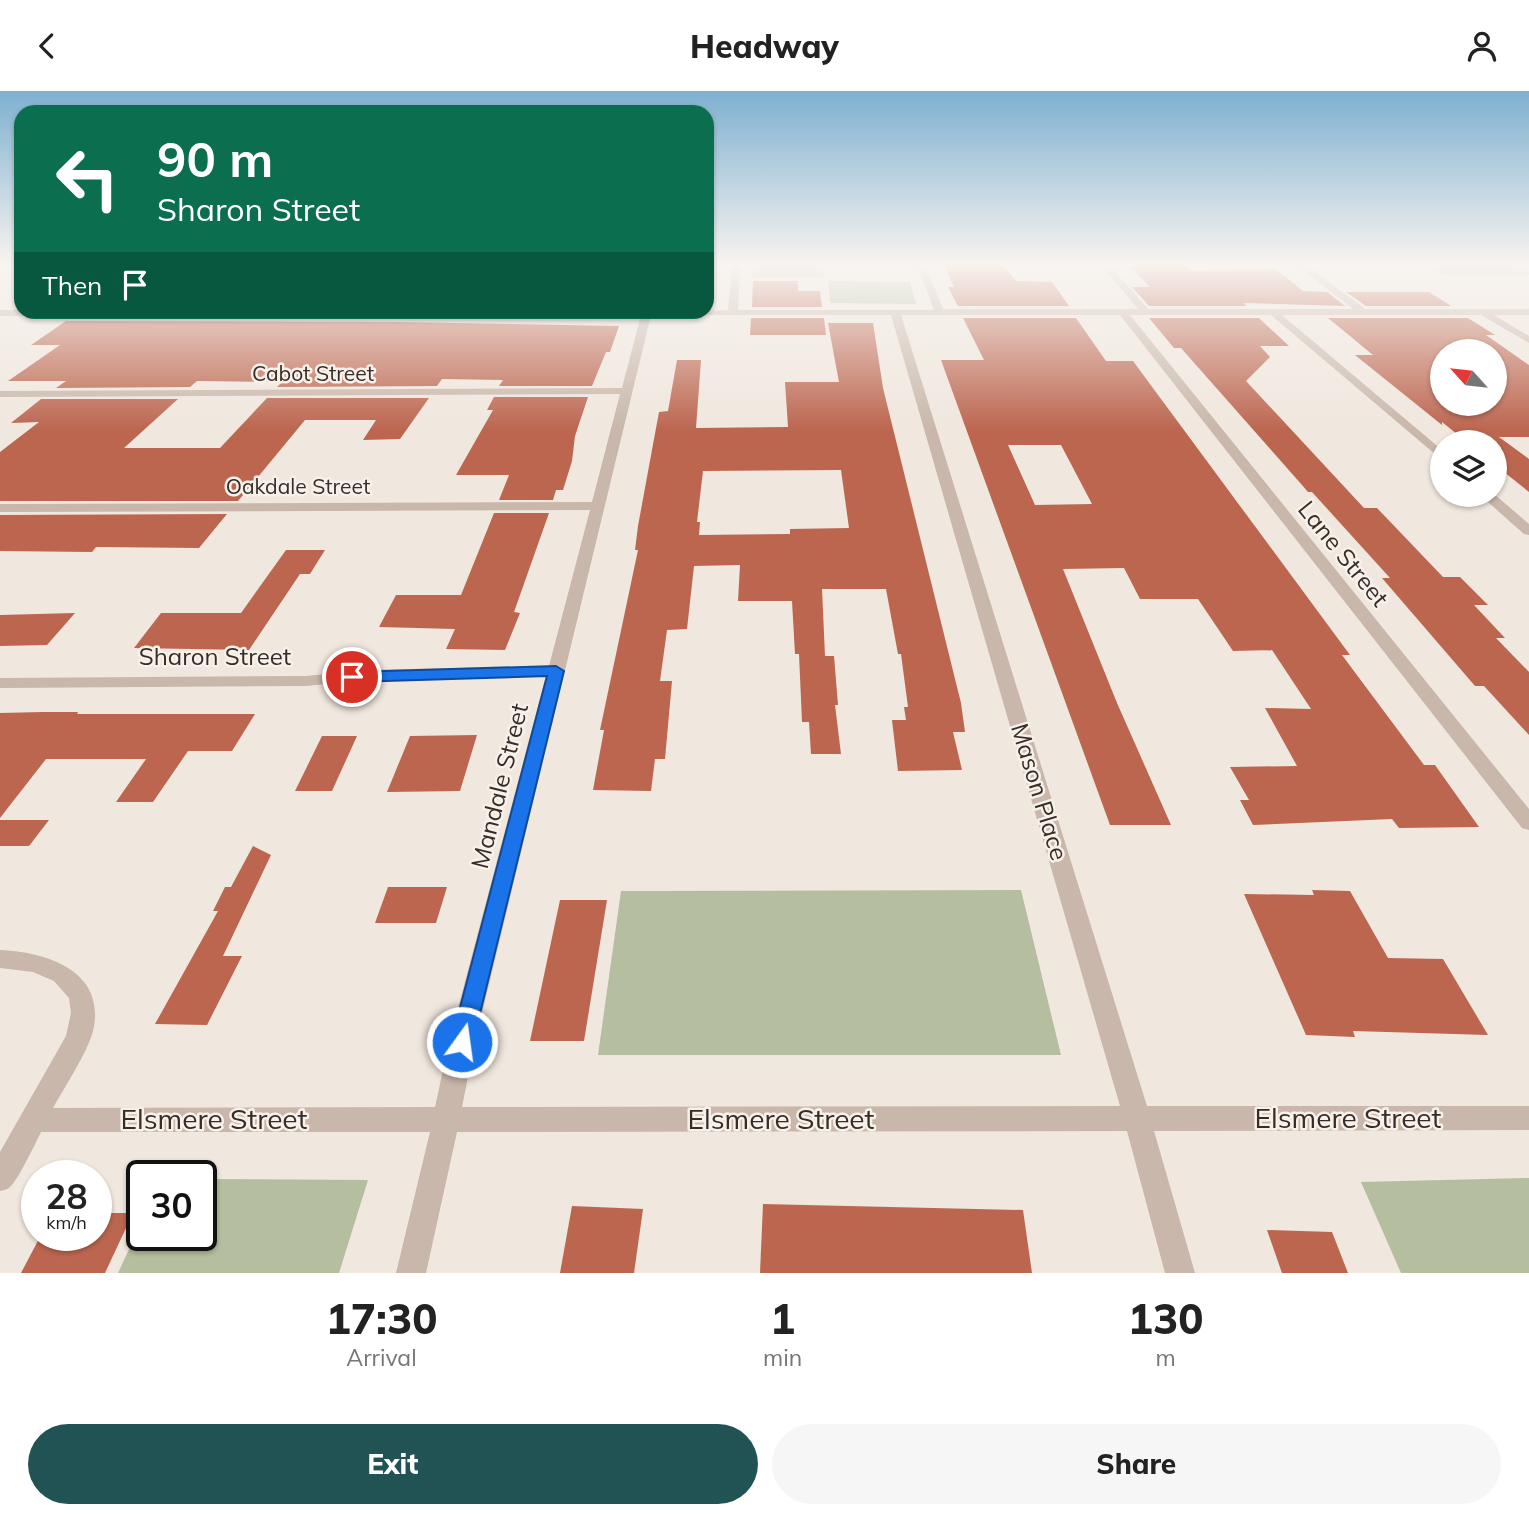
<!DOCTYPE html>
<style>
:root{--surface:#fff;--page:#f6f6f6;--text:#222;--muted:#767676;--accent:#225354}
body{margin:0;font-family:Mulish,sans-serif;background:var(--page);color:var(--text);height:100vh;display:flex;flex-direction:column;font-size:26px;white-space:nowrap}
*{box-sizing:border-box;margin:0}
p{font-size:23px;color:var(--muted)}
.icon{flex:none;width:38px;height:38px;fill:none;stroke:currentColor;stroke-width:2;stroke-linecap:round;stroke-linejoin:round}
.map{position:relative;height:1182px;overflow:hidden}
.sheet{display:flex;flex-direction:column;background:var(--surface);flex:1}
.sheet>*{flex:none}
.hud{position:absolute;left:14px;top:14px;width:700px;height:214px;border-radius:21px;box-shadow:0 2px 5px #0004;background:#0b6e4f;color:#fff;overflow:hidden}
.needle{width:46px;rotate:297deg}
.controls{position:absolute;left:1430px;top:248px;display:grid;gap:14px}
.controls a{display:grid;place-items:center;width:77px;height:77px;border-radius:50%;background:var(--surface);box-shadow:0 2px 5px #0004;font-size:35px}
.speed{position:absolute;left:21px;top:1069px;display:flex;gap:14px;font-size:35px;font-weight:700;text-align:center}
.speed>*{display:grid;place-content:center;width:91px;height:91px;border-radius:50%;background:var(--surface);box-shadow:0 2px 5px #0004;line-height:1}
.speed small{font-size:18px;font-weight:400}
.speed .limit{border:4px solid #111;border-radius:10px;background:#fff;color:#111}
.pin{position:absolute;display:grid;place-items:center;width:60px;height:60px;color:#fff;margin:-30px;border:4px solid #fff;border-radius:50%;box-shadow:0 2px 7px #0007}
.me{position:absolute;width:77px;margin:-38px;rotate:14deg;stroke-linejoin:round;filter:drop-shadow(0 0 5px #0008)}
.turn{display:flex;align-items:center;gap:24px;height:147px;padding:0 28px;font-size:32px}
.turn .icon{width:91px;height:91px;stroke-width:2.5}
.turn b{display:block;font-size:49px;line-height:60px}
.then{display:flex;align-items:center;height:66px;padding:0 28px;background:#0003;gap:14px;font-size:26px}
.eta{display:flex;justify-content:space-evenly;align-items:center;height:119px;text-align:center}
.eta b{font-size:42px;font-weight:800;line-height:49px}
.button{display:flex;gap:14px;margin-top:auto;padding:14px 28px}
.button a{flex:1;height:80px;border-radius:42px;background:var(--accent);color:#fff;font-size:28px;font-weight:800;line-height:80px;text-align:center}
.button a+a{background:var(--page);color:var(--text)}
header{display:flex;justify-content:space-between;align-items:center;height:91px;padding:0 28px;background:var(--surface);font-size:32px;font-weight:800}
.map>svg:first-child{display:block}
</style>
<header><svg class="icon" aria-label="back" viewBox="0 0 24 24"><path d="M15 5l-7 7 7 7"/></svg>Headway<svg class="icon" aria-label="person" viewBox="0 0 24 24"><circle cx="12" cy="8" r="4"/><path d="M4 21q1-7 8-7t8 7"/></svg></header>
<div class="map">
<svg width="1529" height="1182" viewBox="0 0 1529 1182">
<rect width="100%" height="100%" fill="#f0e7de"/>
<g fill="#b5be9f">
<path d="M753,174H823L824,186H752Z"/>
<path d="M1427,174H1515L1529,181V184H1443Z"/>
<path d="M828,190L910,191L916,213L830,212Z"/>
<path d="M1021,799L1061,964H598L621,800Z"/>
<path d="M1529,1087V1182H1401L1361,1091Z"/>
<path d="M201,1088L368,1089L339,1182H118L142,1130V1144H201Z"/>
</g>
<g fill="#bc6650" fill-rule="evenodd">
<path d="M944,174L1004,175L1016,190L1052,191L1069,215H958L948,196H954Z"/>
<path d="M1185,174L1190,179L1276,178L1303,200L1327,201L1345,215L1243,212L1247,215H1149L1132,196H1150L1130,175Z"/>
<path d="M753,190H798V200H820L822,216H752Z"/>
<path d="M1346,201H1429L1451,215H1366Z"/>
<path d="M751,227H824L826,244H750Z"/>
<path d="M963,227H1076L1106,270H1133L1350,564H1342L1424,674H1435L1479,736L1399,737L1392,728L1253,734L1240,709H1249L1230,676L1297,675L1265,617L1311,618L1272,559L1233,560L1198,508H1140L1124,477L1063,478L1117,612L1171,734H1110L941,269H984ZM1008,354H1061L1092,413L1035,414Z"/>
<path d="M1149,227H1259L1289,255H1260L1270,266L1246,290L1364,417H1377L1443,486H1460L1488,514H1474L1505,547H1496L1529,581V644L1484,595H1475L1382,487H1390L1312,401H1308L1302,394L1181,257H1174Z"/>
<path d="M1328,227H1468L1495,244H1486L1529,274V346H1499L1529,368V401L1494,373V352H1468L1442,331V334L1355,264H1373ZM1442,261H1494V313H1442Z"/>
<path d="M66,230L398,231L619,235L610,261H606L592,295H499L503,289L442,288L437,295L277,296L282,291L197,290L190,296L56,297L66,290H8L60,254H31Z"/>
<path d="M828,232H873L883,297L961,612L965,641H953L962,679L898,680L892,629H906L904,616H908L901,563H898L886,498H822L825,565H834L838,614H835L841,663H811L809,631H802L799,563H795L792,510H738L740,474L694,475L687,538L667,539L660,590H672L665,668H655L651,700L593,699L604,639H600L638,459H635L638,435L659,321L668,320L677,269H701L696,337L788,336L785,291H839ZM841,379L849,437L790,438V443L699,444L700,431H697L703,380Z"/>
<path d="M494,306H588L575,345L572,370L563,399H556L553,409H499L509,384H456L493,319H487Z"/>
<path d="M267,307H429L400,348L363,349L376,329H305L238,410H0V361L39,331L11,332L41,308H178L124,357H220Z"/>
<path d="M494,422H549L514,521L520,522L505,559L446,558L455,538L379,536L396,504H461Z"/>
<path d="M227,423L199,457L96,456L92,461L0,460V424Z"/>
<path d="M286,459H325L310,483H300L249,559L134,557L161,522H241Z"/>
<path d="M75,522L47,554L0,555V524Z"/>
<path d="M42,621H78L77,623H255L232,660H188L153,711H116L146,668H46L0,727V622Z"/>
<path d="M477,644L460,700L387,701L410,645Z"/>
<path d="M322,645H357L332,700H295Z"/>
<path d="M0,729H49L29,755H0Z"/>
<path d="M253,755L271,764L223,865H242L207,934L155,933L218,820H213L225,796H231Z"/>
<path d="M388,796H447L436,832H375Z"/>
<path d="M1312,799L1350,800L1388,867L1443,868L1488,944L1353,940L1355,946L1306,944L1244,803L1314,804Z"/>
<path d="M560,809H607L584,950H530Z"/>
<path d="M763,1113L1023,1119L1032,1182H760Z"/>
<path d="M572,1115L643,1118L634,1182H560Z"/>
<path d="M96,1122H133L105,1182H21L41,1144H96Z"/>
<path d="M1267,1139L1332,1141L1348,1182H1282Z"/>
</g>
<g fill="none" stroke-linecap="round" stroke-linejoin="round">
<g fill="#c8b7aa" fill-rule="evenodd">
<path d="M732,174H740L738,219H934L917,174H925L943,218H1138L1101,174H1109L1148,218H1353L1297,174H1306L1365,218H1529V224H1494L1529,245V252L1481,224H1282L1442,359V369L1271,224H1130L1529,718V739L1522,737L1120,224H901L1147,1015H1529V1039L1154,1040L1195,1182H1165L1127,1040L457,1041L426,1182H396L430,1041H33L24,1038L20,1029L24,1020L33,1017L435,1016L449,951L546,585L366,589L306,595L0,597V587L306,585L366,579L549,575L590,419L0,421V413L592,411L620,303L0,306V300L622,297L641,224L0,225V219L707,220L728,219ZM651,224H891L1120,1015L462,1016L475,951Z"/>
<path d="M1494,403L1529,433V444L1524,443L1480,404Z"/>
</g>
<path fill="#c8b7aa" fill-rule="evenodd" d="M0,859C47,861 107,880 93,940C87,963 63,998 51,1021C44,1034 19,1089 10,1096C7,1099 3,1099 0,1100V1061L66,945L71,922L69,907L54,890L33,881L0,877Z"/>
</g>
<linearGradient id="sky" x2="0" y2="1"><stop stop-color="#7eb0d0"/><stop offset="0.51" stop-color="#f8f4f0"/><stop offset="1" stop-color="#f8f4f0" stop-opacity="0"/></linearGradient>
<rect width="1529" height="339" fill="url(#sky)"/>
<path fill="#1a73e8" stroke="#114b97" stroke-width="2" d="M556,575L564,580L473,951L470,958L462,961L454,958L451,951L547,585L352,591L344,586L352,581Z"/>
<g text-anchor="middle" stroke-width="5" stroke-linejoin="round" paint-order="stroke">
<g font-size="21" fill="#362d29" stroke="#f8f1ea">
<text x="313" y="290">Cabot Street</text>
<text x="298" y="403">Oakdale Street</text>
</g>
<g font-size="24" fill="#362d29" stroke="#f8f1ea">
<text transform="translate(1343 463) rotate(51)" y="8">Lane Street</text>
<text x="215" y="574">Sharon Street</text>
<text transform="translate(500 695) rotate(-76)" y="8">Mandale Street</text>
<text transform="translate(1039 701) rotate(73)" y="8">Mason Place</text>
</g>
<g font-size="28" fill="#362d29" stroke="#f8f1ea">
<text x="1348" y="1037">Elsmere Street</text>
<text x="214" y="1038">Elsmere Street</text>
<text x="781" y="1038">Elsmere Street</text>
</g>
</g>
</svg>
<div class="controls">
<a><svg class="needle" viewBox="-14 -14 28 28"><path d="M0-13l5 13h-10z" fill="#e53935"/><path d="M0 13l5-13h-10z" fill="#767676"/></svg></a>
<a><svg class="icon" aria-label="layers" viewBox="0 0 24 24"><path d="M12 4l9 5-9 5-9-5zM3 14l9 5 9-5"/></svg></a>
</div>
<div class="speed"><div>28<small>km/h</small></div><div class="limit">30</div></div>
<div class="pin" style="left:352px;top:586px;background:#d93025"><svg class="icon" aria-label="arrive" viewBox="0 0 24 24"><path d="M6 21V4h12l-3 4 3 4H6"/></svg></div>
<svg class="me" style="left:462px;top:951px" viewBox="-20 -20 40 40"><circle r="17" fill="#1a73e8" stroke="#fff" stroke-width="3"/><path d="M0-11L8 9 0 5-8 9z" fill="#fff"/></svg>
<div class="hud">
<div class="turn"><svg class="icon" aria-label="left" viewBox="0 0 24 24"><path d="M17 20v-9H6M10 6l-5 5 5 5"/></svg><div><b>90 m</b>Sharon Street</div></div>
<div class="then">Then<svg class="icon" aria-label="arrive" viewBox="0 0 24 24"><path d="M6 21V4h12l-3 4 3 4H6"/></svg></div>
</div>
</div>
<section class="sheet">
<div class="eta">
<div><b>17:30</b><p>Arrival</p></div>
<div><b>1</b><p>min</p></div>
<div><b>130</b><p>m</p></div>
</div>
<div class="button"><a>Exit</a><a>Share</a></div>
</section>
